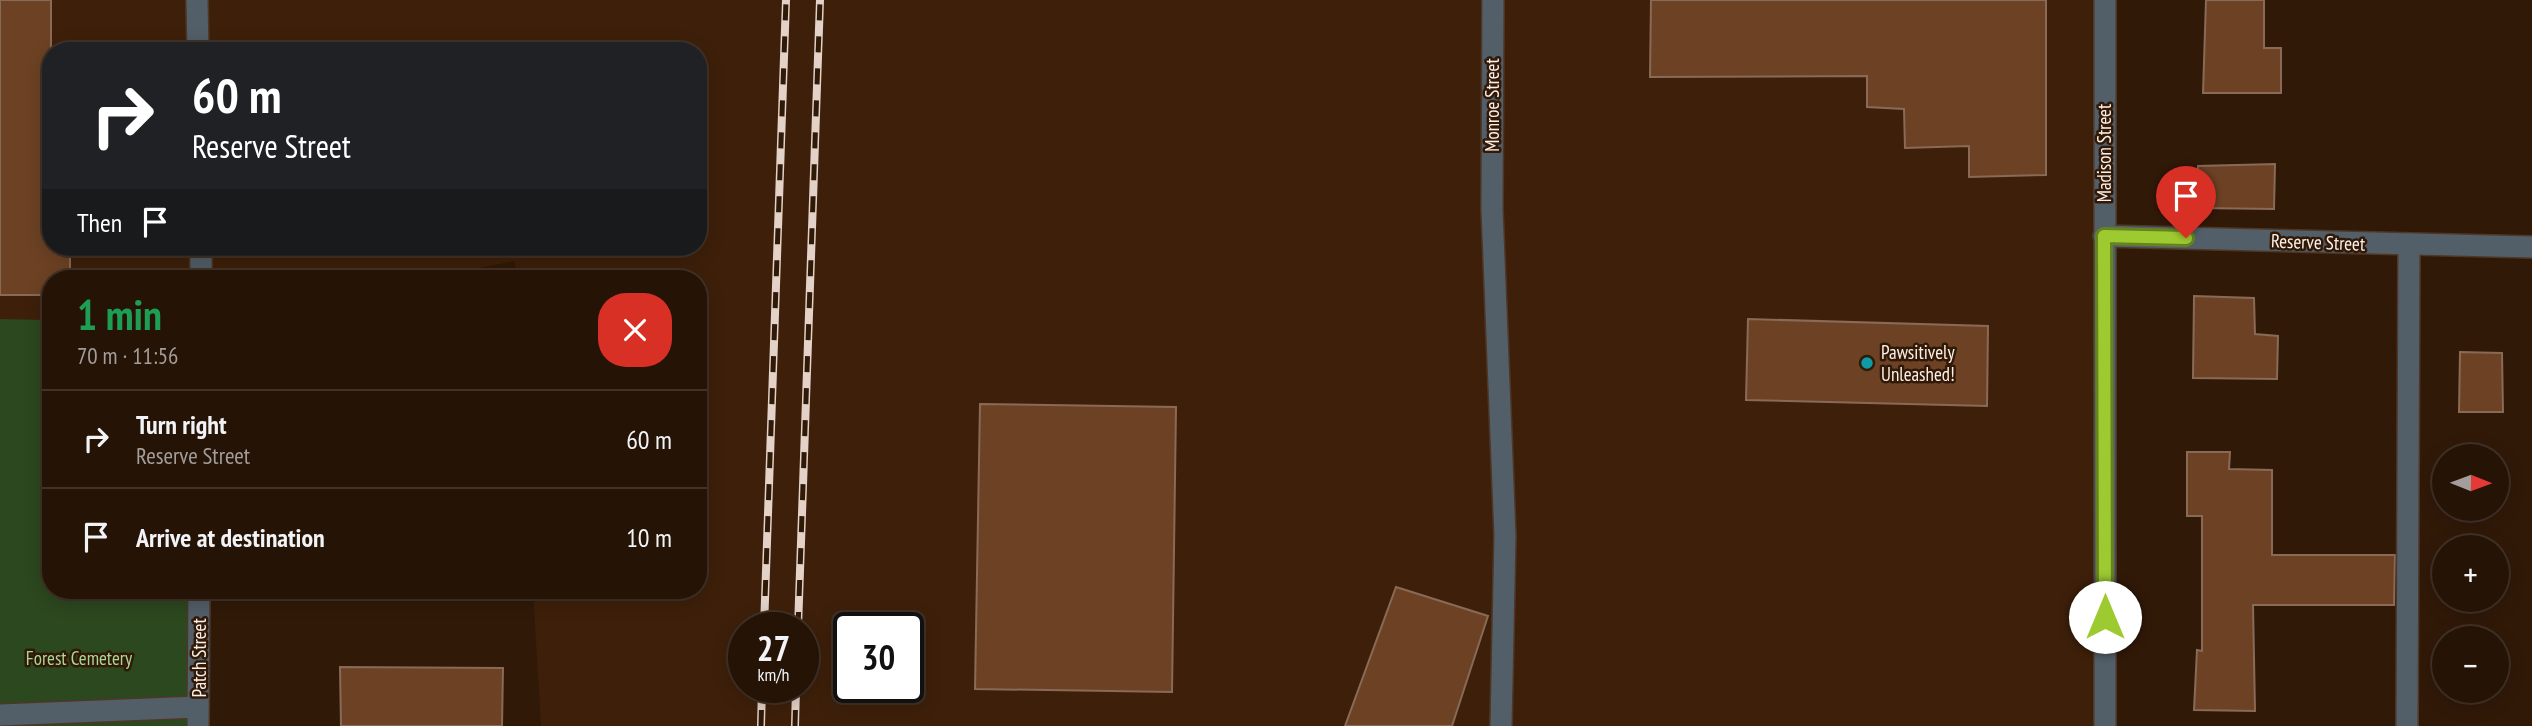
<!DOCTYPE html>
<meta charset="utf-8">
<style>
:root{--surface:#251306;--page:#2d1c10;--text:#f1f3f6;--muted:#a39e9b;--line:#423228}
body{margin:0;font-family:"PT Sans Narrow",sans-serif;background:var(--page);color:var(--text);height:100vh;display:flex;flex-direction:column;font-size:26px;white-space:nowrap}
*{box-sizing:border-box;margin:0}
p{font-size:23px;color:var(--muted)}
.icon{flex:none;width:38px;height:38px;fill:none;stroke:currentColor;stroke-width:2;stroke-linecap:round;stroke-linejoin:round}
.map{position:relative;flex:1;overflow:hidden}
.sheet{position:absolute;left:42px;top:270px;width:665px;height:329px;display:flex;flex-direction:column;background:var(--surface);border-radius:28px;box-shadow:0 4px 18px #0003,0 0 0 2px var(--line)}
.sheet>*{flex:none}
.banner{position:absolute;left:42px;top:42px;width:665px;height:214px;border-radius:28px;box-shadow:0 4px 18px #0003,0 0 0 2px var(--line);background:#202124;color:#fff;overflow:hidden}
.needle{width:46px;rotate:91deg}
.buttons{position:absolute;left:2432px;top:444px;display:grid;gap:14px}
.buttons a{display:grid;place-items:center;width:77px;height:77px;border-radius:50%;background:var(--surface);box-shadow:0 4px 18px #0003,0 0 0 2px var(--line);font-size:35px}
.speed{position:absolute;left:728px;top:612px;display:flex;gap:14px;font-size:35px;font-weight:700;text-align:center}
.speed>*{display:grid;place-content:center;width:91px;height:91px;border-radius:50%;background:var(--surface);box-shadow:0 4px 18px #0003,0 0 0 2px var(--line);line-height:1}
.speed small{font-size:18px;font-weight:400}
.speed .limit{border:4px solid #111;border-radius:10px;background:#fff;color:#111}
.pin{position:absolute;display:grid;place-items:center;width:60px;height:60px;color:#fff;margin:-72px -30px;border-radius:50% 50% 50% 0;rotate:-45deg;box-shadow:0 0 7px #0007}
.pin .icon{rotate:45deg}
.me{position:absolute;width:77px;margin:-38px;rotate:0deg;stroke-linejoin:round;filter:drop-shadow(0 0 5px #0008)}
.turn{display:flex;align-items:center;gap:24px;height:147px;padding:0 35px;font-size:32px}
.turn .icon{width:91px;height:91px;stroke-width:2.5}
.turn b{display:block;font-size:49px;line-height:60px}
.then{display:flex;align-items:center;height:66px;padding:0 35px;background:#0003;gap:14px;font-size:26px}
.round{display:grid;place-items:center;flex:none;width:74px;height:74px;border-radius:28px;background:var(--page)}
.headline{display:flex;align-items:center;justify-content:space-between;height:119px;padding:0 35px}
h1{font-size:42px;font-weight:700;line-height:52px;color:#1e9e55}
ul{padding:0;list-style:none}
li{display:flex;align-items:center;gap:21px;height:98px;padding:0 35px;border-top:2px solid var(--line)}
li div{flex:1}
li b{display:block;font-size:26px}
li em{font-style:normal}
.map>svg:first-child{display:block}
</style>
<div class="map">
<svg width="2532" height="726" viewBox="0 0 2532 726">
<rect width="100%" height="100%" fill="#311908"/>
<path fill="#3e200a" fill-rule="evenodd" d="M0,0H2106L2105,726H541L533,590H698V278H516L515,261L429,278H51V320L0,319ZM51,51H698V247H51ZM744,628H803V688H744ZM849,628H908V688H849Z"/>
<path fill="#2c481f" d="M0,319L51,320V590H199L198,726H0Z"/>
<g fill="#6d4224" stroke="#886a57" stroke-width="2">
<path d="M0,0H51V247H70V278H51V295H0Z"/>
<path d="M1651,0H2046V175L1969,177V146L1905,148L1904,109L1867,107V76L1650,77Z"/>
<path d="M2206,0H2264V48H2281V93H2203Z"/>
<path d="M2275,164L2274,209L2198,208V166Z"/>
<path d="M2194,296L2254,298L2255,334L2278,336L2277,379L2193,378Z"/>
<path d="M1748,319L1988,326L1987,406L1746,400Z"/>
<path d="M2460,352L2502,353L2503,412H2459Z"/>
<path d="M980,404L1176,407L1172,692L975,689Z"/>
<path d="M2187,452H2230L2229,469L2272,470V555H2395L2394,605H2253L2255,711L2194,710L2197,650L2202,651V516H2187Z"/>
<path d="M1396,587L1488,616L1452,726H1345Z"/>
<path d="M340,667L503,668L502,726H341Z"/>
</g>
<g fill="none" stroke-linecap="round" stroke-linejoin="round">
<g stroke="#4e3727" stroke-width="24">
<g id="lane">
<path d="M0,715L198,707"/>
<path d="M2407,726L2409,244"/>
</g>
</g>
<g stroke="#4e3727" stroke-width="24">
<g id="street">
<path d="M197,0L198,51"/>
<path d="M1493,0L1492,209L1505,536L1501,726"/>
<path d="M2104,236L2532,247"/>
<path d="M201,247V278"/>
<path d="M198,726L199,590"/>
<path d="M2105,726V0"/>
</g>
</g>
<use href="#lane" stroke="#525e68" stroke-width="21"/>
<use href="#street" stroke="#525e68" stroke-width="21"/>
<g stroke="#e2d2c8" stroke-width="8">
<g id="rail">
<path d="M764,628L786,0"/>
<path d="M798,628L820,0"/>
<path d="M761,726L762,688"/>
<path d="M795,726L796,688"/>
</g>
</g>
<use href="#rail" stroke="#311908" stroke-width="5" stroke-dasharray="16" stroke-linecap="butt"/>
</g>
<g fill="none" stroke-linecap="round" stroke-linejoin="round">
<g stroke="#668320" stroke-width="18">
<path id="route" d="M2105,617L2104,236L2186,238"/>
</g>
<use href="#route" stroke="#9dca31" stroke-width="12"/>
</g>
<circle fill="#0f9aa8" stroke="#311908" stroke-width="2.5" cx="1867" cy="363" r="7"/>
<g text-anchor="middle" stroke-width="5" stroke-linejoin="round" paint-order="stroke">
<g font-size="19" fill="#fef0e7" stroke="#311908">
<text transform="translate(1492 105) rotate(-90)" y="7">Monroe Street</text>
<text transform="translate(2104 153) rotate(-90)" y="7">Madison Street</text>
<text transform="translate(2318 242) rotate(2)" y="7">Reserve Street</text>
<text transform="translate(199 658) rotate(-90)" y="7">Patch Street</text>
</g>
<g font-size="19" fill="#fef0e7" stroke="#311908" text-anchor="start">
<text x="1881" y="359">Pawsitively<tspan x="1881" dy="22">Unleashed!</tspan></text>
</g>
<g font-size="19" fill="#a8d895" stroke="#311908">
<text x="79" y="665">Forest Cemetery</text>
</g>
</g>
</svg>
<div class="buttons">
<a><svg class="needle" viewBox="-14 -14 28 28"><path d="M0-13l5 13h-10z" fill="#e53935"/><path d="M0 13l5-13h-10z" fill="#a39e9b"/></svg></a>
<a>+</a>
<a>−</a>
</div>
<div class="speed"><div>27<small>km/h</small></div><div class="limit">30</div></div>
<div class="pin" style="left:2186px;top:238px;background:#d93025"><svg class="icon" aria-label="arrive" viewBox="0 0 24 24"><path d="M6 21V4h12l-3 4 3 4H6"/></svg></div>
<svg class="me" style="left:2105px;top:617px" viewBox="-20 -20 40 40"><circle r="19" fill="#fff"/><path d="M0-13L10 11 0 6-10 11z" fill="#9dca31"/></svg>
<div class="banner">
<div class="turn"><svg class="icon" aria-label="right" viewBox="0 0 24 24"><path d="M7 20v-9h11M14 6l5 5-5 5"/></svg><div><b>60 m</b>Reserve Street</div></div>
<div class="then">Then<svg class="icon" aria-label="arrive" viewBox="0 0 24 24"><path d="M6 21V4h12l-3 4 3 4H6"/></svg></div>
</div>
<section class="sheet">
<div class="headline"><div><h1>1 min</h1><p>70 m · 11:56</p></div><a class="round" style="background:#d93025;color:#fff"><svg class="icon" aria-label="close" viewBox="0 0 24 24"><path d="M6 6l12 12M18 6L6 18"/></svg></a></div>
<ul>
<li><svg class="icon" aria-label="right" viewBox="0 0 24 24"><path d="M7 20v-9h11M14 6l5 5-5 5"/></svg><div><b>Turn right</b><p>Reserve Street</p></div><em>60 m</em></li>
<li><svg class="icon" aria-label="arrive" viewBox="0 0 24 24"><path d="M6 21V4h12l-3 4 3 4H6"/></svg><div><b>Arrive at destination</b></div><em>10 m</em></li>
</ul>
</section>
</div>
